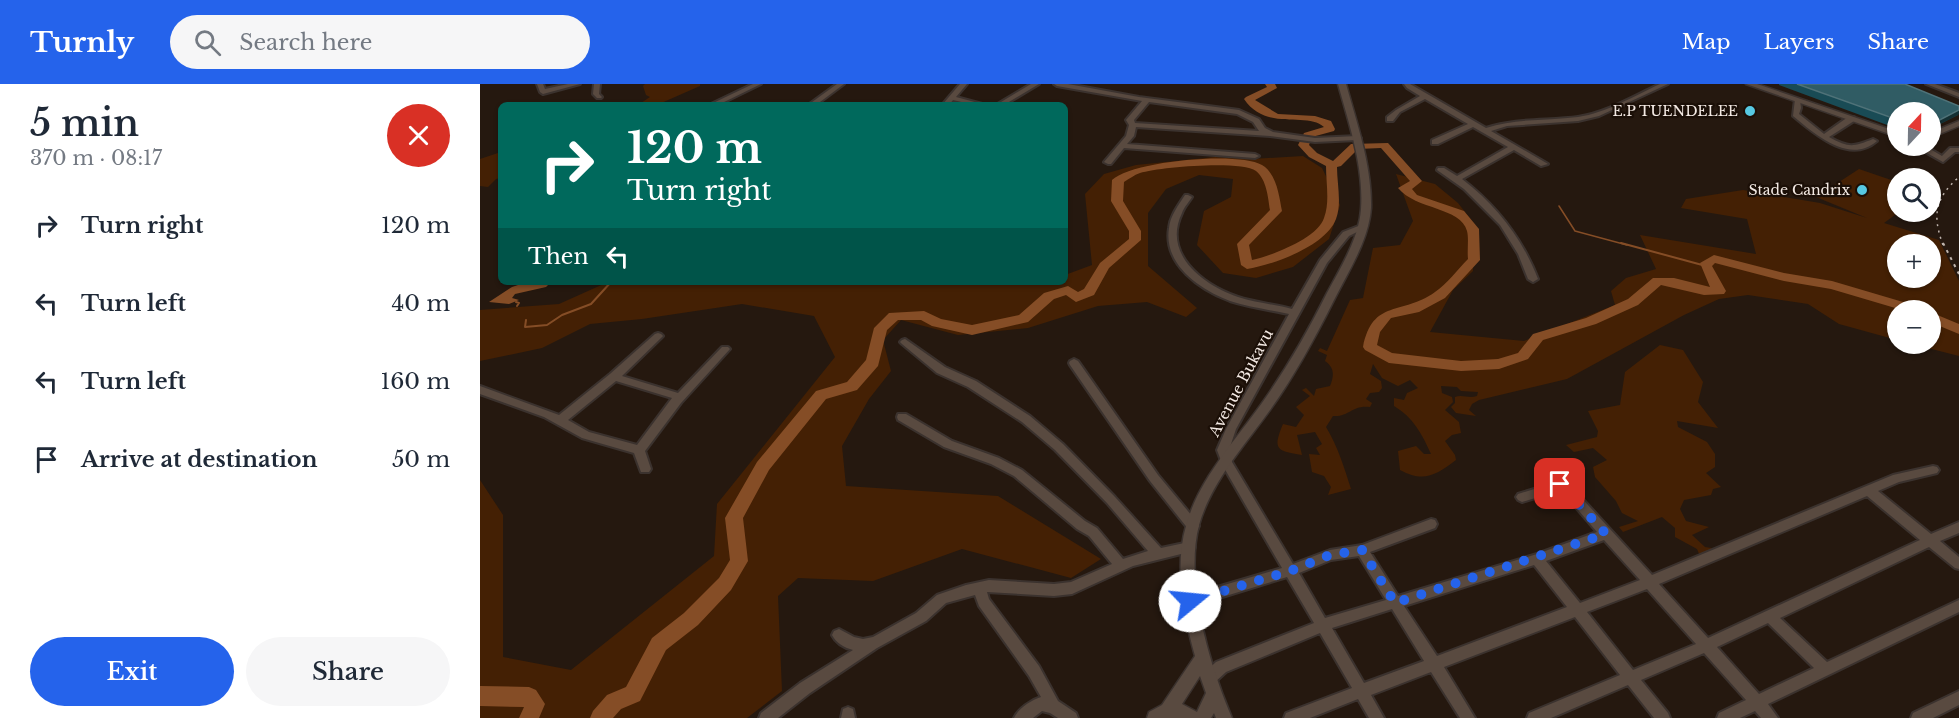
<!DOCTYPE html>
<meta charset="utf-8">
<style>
:root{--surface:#fff;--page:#f6f6f7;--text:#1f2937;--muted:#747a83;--accent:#2563eb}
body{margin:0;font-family:"Libre Baskerville",serif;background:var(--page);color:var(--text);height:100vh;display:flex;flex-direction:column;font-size:22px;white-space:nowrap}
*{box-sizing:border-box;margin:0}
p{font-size:20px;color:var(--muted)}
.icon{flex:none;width:33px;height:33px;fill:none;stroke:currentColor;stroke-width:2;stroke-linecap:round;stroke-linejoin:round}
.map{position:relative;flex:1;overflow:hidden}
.details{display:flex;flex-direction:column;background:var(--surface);width:480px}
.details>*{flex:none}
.guide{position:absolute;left:18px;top:18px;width:570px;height:183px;border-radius:9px;box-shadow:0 2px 4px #0004;background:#00695c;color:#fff;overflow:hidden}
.needle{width:39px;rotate:22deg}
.tools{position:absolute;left:1407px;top:18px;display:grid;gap:12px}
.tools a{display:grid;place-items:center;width:54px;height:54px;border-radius:50%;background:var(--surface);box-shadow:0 2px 4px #0004;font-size:30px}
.pin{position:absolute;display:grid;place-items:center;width:51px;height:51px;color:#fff;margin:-26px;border-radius:12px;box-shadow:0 3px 9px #0006}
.me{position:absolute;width:66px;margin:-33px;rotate:73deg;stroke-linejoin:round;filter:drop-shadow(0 0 4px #0008)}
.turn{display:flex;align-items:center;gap:21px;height:126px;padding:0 30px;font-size:27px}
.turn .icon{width:78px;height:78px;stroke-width:2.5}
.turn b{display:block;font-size:42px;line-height:51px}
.then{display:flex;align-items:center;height:57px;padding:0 30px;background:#0003;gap:12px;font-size:22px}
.round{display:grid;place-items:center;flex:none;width:63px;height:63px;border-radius:32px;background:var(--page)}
.overview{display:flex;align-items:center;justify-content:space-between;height:102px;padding:0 30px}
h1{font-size:36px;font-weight:600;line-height:45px}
.action{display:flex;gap:12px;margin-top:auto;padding:12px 30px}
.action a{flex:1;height:69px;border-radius:36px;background:var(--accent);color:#fff;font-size:24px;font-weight:600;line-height:69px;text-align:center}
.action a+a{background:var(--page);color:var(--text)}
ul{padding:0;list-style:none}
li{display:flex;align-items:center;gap:18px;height:78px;padding:0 30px}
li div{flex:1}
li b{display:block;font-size:22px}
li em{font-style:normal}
header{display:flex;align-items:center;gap:36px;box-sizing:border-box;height:84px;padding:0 30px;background:var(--accent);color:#fff}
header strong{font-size:28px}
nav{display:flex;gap:33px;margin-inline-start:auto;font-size:21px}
.search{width:420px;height:54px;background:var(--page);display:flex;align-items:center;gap:15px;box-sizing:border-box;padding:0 21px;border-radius:33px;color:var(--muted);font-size:22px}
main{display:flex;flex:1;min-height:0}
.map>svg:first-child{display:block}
</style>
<header>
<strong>Turnly</strong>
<div class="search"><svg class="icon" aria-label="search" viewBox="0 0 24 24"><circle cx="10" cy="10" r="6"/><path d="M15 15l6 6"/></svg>Search here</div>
<nav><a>Map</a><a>Layers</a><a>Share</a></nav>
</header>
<main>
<section class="details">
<div class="overview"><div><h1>5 min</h1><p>370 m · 08:17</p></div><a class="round" style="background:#d93025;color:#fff"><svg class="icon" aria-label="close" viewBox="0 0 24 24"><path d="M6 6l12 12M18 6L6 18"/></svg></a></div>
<ul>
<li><svg class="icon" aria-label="right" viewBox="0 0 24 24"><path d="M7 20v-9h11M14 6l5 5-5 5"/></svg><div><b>Turn right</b></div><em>120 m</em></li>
<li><svg class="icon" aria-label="left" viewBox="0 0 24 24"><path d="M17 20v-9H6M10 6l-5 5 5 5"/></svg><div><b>Turn left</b></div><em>40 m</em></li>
<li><svg class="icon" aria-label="left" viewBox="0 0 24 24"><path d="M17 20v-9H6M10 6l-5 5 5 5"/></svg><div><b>Turn left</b></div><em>160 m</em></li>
<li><svg class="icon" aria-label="arrive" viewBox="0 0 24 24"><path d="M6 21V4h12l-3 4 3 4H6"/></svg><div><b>Arrive at destination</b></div><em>50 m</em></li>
</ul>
<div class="action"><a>Exit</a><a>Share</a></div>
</section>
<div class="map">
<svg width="1479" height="634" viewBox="0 0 1479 634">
<rect width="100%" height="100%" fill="#25180f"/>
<g fill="#442004" fill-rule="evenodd">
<path d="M165,0H220V2L179,20L158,21L170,13L166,11L163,2Z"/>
<path d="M21,68V94L16,95L8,103L0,102V75Z"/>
<path d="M823,72L842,84L860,121L849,155L813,183L776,194L743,189L717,161L724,127L751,113L753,95L719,91L686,105L668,129V182L717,224L706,233L667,218L618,222L548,244L478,251L421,236L403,256L411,287L389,315L362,362L366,402L518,412L621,475L591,494L482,465L393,497L318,494L298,512L302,607L267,634H0V396L23,431V573L91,586L234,472L237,420L355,273L334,232L262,220L162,235L110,240L62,264L0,277V226L79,220L128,198H585V191L612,181L605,110L624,90L656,81L735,73L771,75Z"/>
<path d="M1379,85L1417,98L1419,128L1404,139L1459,156L1479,197V272L1432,260H1450V226H1418L1417,256L1359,240L1328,220L1268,211L1239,215L1204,231L1087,295L999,316L992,320L989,326L996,332L976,329L971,323L975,319V313C982,310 989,315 997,312L998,308L981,307L977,303L961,302L962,309L972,313L973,318L965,326L979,338L981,349L972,351L965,357L975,371L976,376C956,391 944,399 920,386L918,367L936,362L944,370H951C942,350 933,333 914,322V314L924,316L927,309L938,304L930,296L918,302L902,294L893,280L890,290L901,297L902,304L899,308L890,309L886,315L892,319L890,323C871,321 870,333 853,332L846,343C858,363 864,383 871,405L848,411L851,403L844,392L832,388L829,370L840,371L836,364L842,360L835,348L817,351L822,371C797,367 792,366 803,340L816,343L824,331L816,323L830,312L822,306L826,304L834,312L836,305L850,302C854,292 855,284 845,277L847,271L838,267L840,264L847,267L870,216L883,214L893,164L920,161L933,137L916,90L955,100L978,119L995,141L993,187L973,206L950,248L1044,257L1135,221L1131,207L1146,194L1176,185L1160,151L1276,170L1267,135L1201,124L1206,115L1263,106L1340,119L1387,134L1336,113ZM1450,160V194H1418V160Z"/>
<path d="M1180,261L1203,266L1223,298L1218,318L1238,344L1197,337L1198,343L1227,358L1235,370V383L1226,389L1241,403L1233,405L1231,411L1204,416L1200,425L1206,437L1229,443L1212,451L1225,463L1238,465L1220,472L1217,465L1195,453V444L1182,433L1143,448L1139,443L1158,437L1142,429L1136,417L1115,393L1113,383L1127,376L1113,364L1094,368L1086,361L1117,353L1118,347L1108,327L1140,321L1145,288Z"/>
</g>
<path fill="#854d26" d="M47,198H71L66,203L35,210L32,214L39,216L29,220L9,218L32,203Z"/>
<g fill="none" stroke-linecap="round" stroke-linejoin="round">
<path stroke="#854d26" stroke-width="1.5" d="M1079,122L1095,147L1147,161"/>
<g stroke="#854d26" stroke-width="2">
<path d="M1141,159L1226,182"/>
<path d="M36,218L39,219L37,222"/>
<path d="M46,236L45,243L67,241L82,231L111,220L131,198"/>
</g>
<g fill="#854d26" fill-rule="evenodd">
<path d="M785,0H795L797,4L775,16L798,30L835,32L851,37L855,45L854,47L832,53L829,61L837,69L853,77L871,60L908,59L942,97L932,105L937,111L984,127L999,145L1000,176L965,214L939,228L911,234L900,248L897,261L912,269L981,277L1018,275L1038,269L1053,250L1106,234L1148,215L1173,194H1194L1230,203L1220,179L1234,171L1304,189L1352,197L1440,223L1442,226H1422L1351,205L1304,197L1235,179L1232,182L1246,207L1244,210L1224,211L1181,201L1158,221L1116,240L1063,256L1048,275L1019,285L981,287L909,279L885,266L883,263C893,214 922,232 955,208C967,200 977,186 988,175C987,166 989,155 987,147C981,123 936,126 918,104L930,97L901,64L878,65L861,82L857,83C857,100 862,119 856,135C846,162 793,181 767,185L761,181L757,160L790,126C788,114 787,96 776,87C761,76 679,83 660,89C654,91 649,95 644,98L643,117L661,147V156L629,184L614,211L596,218L586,211L574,215L548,238L492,251L452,242L441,236H418L407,246L398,282L377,306L346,315L289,386L263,434L268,477L251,506L218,541L186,566L160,617L141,625L133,634H110L113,627L127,611L146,603L172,554L204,529L239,494L250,476L245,434L277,378L336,307L367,298L386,276L394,244L409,229L444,227L461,235L492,241L539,231L564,209L588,202L598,208L604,205L620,179L649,155V147L631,117L632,96C652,77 758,67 782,81C797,90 799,112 802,127L769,161L772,176C791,172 838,154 844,134C850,118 846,99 846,82L829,73L818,61L824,49L844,43C827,27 786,48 764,15L766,13L787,3Z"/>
<path d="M1450,228L1479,240V250L1450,238Z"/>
<path d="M0,602L49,603L56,606L65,620L59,634H39L44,623L0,622Z"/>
</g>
<g stroke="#3b322e" stroke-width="4">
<g id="minor">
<path d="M57,0H63L65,5L88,0H100L63,10L60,8Z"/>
<path d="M114,0H120L119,10L122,13L121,14H117L113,10Z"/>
<path d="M273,0H281L238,21H229Z"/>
<path d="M357,0H364L336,21H328Z"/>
<path d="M480,0H487L476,13L506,21H494L473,16L469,21H462Z"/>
<path d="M551,0H559L524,21H516Z"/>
<path d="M574,0H588L659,13L759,26L779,35L785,44L793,48L835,54L877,52L881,54L877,56L835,58L790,52L656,43L654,52L647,60L775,70L779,72L775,74L644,64L631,80H628L624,78L646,52L649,41L646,36L662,17L577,2ZM669,18L757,30L773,38L779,47L655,39L654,36Z"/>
<path d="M924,0H930L1006,44C1036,34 1067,37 1098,33C1126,29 1154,12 1180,0H1188L1119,32L1098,37L1027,42L1011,47L1068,80L1061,82L1034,66L982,95C1017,122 1042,154 1058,195L1053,198L1048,195L1038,170L1020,141L984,105L957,86L958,84H964L977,92L1028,63L993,43L958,60H952V56L988,40L945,15L920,28L913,37H907V33L916,26L940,12L927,4Z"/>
<path d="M1446,0H1455L1479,9V13Z"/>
<path d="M1315,15L1320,16L1321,24L1319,30L1344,50L1368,33H1374V37L1349,53C1369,64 1373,63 1393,55L1397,57C1369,81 1335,50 1313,32Z"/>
<path d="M1438,62H1445L1462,72L1470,64H1479V68H1475L1463,78L1438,64Z"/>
<path d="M705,111H708L712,113C709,118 704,123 702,129C682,170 723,201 758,213C776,219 794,220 812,225L840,176L863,148L881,141L885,144L869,152L847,179L756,345L749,366L752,378L813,480L850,466L882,461L951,435L955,436L957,440L955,444L890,468L918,512L1057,470L1117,448L1081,406L1042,418L1038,416L1036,413L1038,410L1083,396L1087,398L1172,491L1413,391L1453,382L1457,383L1459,386L1457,389L1419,398L1398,407L1451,450L1479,438V449L1460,457L1479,473V485L1475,484L1449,463L1300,534L1347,578L1479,516V528L1288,620L1298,634H1281L1275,627L1260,634H1237L1239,629L1266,616L1224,569L1161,596L1188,629L1190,634H1174L1148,601L1071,634H1047L1049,629L1140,591L1095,533L964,583L995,634H980L951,588L891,611L904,634H889L878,615L830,634H804L806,629L872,604L840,549L746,588L734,599L729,601L724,599L722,594L724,589L736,578L834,539L807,493L710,523L705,521L704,517L705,513L710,511L802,484L743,382L737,366L746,345L809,230C790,226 769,223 750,217C721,206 683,181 689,144C690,132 698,122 705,111ZM1387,412L1440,456L1228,554L1179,500ZM1124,456L1160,496L1100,519L1066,477ZM879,472L906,516L845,534L819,489L851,476ZM1054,481L1087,523L957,572L924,522ZM1167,505L1216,560L1153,586L1107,528ZM912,525L944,577L884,599L852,544ZM1288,539L1334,584L1279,610L1237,563Z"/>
<path d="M178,249L181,250L183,252L181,254L142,292L198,309L242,263H248L250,265L201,319L165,367L171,385L169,388H161L154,369L102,354L64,333L0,310V302L79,331L130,290L175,250ZM136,297L192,314L157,361L109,348L88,336Z"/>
<path d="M425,255L465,283L496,297L550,332L583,360L635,413L681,464L709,458L713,459L715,463L713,467L653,482L592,510L574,512L507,508L509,515L559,582L578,617L596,629L598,634H578L570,629L562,627L553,634H534C538,625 551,616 561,613L549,592L499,522L495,511L466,519L446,537L397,564L330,609L298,634H279L281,629L320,599L373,566C365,564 356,559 352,551L354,547L359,545L374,553L383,555L393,553L436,529L457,511L486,501L509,496L574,500L591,498L632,480L609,452L597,445L534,392L511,380L464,363L418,336L417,333L418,330H426L472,357L519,374L542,386L605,437L617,444L643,475L668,467L627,419L575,366L542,338L488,303L457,289L422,260L420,258L422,256Z"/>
<path d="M594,275L598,277L678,391L717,438L719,442L717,446L713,447L709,446L670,397L590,281L589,279L590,277Z"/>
<path d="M1479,607V621L1453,634H1431L1433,629Z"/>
<path d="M368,623L373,625L375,634H361L363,625Z"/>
</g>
</g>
<g stroke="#3b322e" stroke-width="3">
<g id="tertiary">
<path d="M858,0H866C877,40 892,82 891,124C889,156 868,188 854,216C835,254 815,291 790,326C765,361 731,398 719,441C704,498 730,582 752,634H736L734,629L731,634H667L669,628L682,621L715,572C704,533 694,483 706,442C718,396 755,357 782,319C807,284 828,247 847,209C861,183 879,154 881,125C884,83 869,40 858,0ZM720,592L726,609L717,628L702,620Z"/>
<path d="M1266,0H1277L1418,48V53Z"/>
<path d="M1479,37V42L1450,54V49Z"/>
</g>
</g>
<use href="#minor" fill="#594a40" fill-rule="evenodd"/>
<use href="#tertiary" fill="#594a40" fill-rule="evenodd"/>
<path stroke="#bfb4ad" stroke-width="1.5" stroke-dasharray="2 4.5" stroke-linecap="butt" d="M1463,161C1452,131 1455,114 1479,93"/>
<path stroke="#bfb4ad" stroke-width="2" stroke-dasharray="3 5" stroke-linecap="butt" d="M1463,159L1479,190"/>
</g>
<path fill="#194b55" d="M1299,0H1425L1479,22V29L1478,31L1450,45V28H1418V45L1299,1Z"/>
<path fill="#142f32" d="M1479,26V29L1478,31L1450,45V41Z"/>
<path fill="#305c64" stroke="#4f7278" stroke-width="1.5" d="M1317,0H1425L1479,22V26L1450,41V28H1418V36Z"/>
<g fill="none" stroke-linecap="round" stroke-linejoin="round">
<path stroke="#2563eb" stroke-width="10" stroke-dasharray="0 18" d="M710,517L810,487L850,471L882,466L915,519L1126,450L1080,400"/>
</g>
<g fill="#57c9e3" stroke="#1b0f07" stroke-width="2">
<circle cx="1270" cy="27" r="6"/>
<circle cx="1382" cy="106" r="6"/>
</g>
<g text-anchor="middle" stroke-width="4.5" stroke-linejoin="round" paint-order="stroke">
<g font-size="14" fill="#f4eae4" stroke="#1b0f07" text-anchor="end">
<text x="1258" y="32">E.P TUENDELEE</text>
<text x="1370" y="111">Stade Candrix</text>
</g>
<g font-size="15" fill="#f4eae4" stroke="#1b0f07">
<text transform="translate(761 299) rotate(-62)" y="5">Avenue Bukavu</text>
</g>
</g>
</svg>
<div class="tools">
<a><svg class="needle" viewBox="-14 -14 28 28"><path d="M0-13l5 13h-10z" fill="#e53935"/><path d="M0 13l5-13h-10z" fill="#747a83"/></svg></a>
<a><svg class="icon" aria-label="search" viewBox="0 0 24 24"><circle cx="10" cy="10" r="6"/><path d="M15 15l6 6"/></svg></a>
<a>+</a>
<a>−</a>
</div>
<div class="pin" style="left:1080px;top:400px;background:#d93025"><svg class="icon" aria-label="arrive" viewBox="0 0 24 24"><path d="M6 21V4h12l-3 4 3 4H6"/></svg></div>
<svg class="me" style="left:710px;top:517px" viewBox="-20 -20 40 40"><circle r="19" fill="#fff"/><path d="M0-13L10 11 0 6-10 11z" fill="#2563eb"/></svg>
<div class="guide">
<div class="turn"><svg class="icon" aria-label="right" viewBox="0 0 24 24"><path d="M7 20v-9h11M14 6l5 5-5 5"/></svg><div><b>120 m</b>Turn right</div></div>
<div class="then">Then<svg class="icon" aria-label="left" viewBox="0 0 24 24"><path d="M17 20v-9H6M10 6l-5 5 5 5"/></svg></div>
</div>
</div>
</main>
